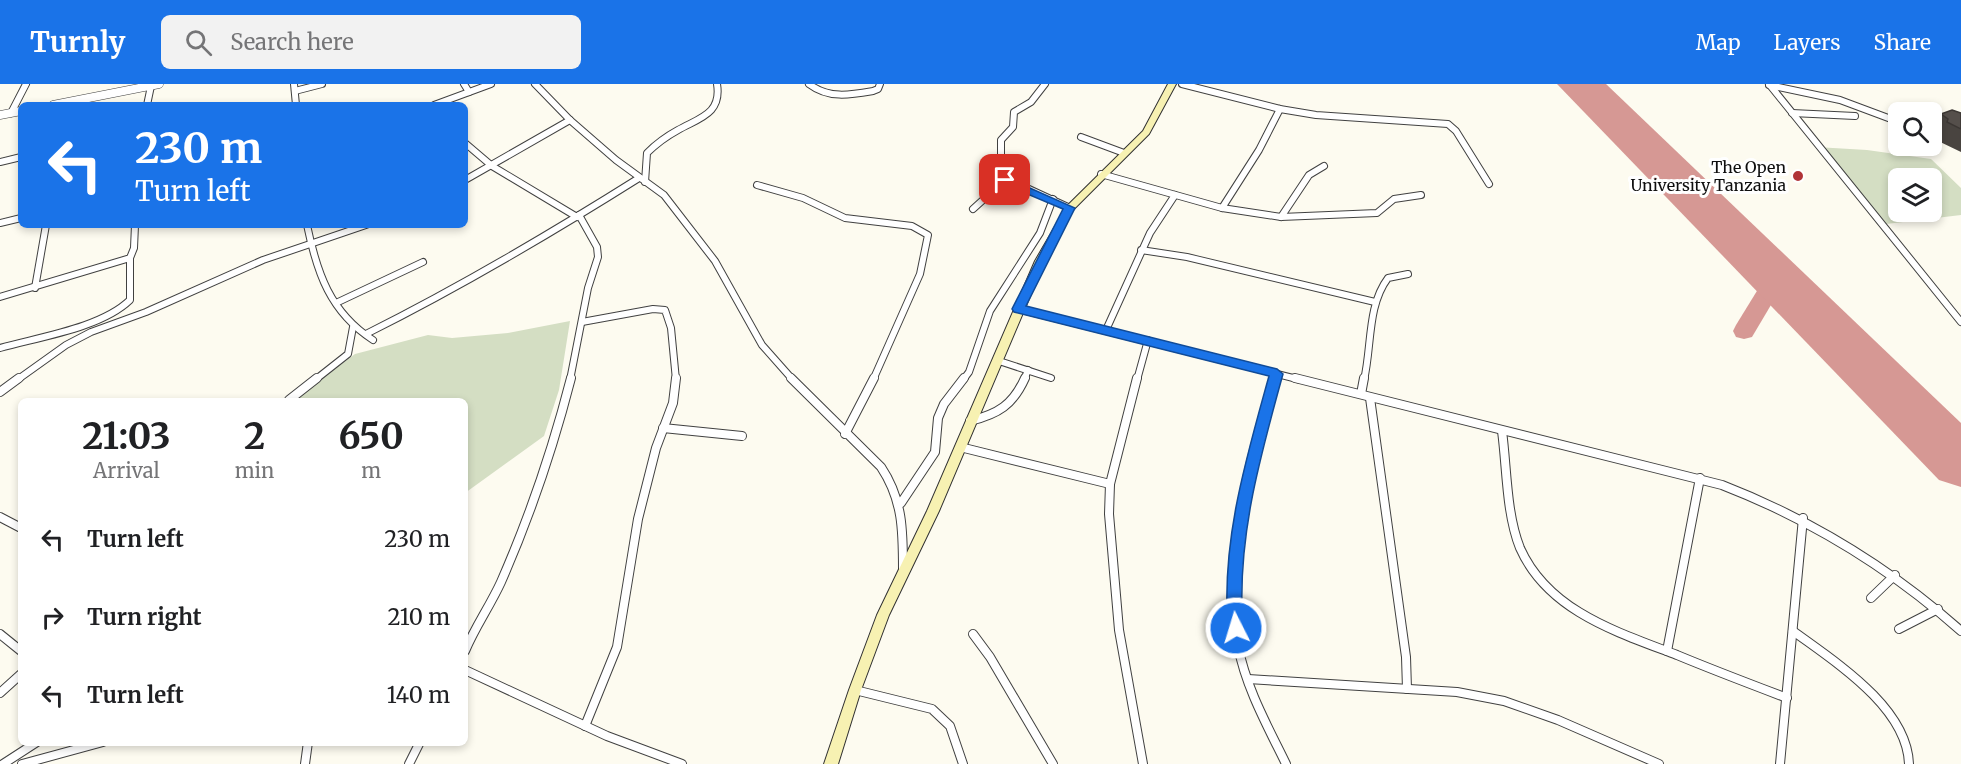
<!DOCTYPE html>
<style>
:root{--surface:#fff;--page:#f2f2f2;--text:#202124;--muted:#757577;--accent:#1a73e8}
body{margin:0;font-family:Merriweather,serif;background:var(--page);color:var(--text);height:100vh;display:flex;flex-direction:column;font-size:22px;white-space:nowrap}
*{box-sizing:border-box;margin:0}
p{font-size:20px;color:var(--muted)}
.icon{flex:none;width:33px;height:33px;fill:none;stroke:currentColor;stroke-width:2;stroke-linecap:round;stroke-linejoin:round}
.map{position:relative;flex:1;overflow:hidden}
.drawer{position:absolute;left:18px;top:314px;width:450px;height:348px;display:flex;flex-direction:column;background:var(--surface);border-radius:9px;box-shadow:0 3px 9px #0003}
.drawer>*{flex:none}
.guide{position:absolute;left:18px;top:18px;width:450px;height:126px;border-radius:9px;box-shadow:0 3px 9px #0003;background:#1a73e8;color:#fff;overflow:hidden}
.controls{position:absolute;left:1888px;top:18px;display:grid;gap:12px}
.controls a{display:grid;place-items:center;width:54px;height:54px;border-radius:9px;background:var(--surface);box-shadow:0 3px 9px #0003;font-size:30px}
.pin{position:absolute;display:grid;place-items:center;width:51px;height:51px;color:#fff;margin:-26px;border-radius:12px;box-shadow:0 3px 9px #0006}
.me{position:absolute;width:66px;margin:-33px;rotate:355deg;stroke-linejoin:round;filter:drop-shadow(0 0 4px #0008)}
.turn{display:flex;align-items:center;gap:21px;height:126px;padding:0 18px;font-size:27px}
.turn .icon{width:78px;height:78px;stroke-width:2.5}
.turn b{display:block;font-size:42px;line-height:51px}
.eta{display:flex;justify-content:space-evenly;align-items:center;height:102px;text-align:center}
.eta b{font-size:36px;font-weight:700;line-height:42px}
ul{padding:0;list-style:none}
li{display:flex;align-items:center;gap:18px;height:78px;padding:0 18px}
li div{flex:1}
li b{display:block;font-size:22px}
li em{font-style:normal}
header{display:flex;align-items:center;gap:36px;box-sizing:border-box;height:84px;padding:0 30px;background:var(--accent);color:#fff}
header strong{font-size:28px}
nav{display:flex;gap:33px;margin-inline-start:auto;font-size:21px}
.search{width:420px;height:54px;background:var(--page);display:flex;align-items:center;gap:15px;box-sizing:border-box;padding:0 21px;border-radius:9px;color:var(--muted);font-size:22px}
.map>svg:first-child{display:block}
</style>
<header>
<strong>Turnly</strong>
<div class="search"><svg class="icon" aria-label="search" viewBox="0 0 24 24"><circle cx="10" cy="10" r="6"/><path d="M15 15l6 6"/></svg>Search here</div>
<nav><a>Map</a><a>Layers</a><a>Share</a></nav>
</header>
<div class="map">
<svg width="1961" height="680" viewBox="0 0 1961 680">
<rect width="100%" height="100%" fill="#fdfbf0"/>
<g fill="#d4dec3" fill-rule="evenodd">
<path d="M1816,63L1867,66L1931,75L1961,104V131L1878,141ZM1899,94H1932V128H1899Z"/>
<path d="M570,237L559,306L544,352L465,409V316H293L355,270L428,251L452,254L508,249Z"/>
</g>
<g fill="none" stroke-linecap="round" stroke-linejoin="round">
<path fill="#d69894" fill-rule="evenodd" d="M1776,187L1784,189L1787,194L1752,253L1744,255L1736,253L1733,247L1736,241L1768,189Z"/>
<path fill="#d69894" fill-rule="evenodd" d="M1557,0H1606L1961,339V403L1939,396Z"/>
<g stroke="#414141" stroke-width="8">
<g id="minor-far1">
<path d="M294,0L296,21"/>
<path d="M464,0L469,8"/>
<path d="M535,0L570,36L616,76L664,111L715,177L762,261L793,296"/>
<path d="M809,0C829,15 850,11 873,7L878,5L880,0"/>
<path d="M1045,0L1031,18L1014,28L1013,43L1001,56V92L1070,124"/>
<path d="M1182,0L1280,25L1316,31L1448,40L1456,47L1489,100"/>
<path d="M1769,0L1961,238"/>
<path d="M1769,1L1840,16L1899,38"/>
<path d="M295,7L322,0"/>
<path d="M147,21L151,2"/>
<path d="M434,21L491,0"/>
<path d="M11,29L26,0"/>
<path d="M1792,29L1855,32"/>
<path d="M1081,53L1124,69"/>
<path d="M465,59L492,82L577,133"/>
<path d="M0,78L21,73"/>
<path d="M1101,90L1222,124L1281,133L1377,129L1394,115L1421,111"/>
<path d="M465,96L570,36"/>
<path d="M645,98L647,69C656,60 667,52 678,46C699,34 722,30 717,0"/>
<path d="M757,101L803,114L845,134L912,142L928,151L920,190L873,296"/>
<path d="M1222,124L1259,66L1280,25"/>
<path d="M973,125L1005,96"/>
<path d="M1281,133L1309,91L1324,82"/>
<path d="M0,139L21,134"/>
<path d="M307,141C317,189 330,228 373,256"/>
<path d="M1141,166L1187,173L1375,218"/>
<path d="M35,204L46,141"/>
<path d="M0,213L130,174L134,164L135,141"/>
<path d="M336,219L423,178"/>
<path d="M1018,225L1301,296"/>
<path d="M582,238L653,225L665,226L671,244L676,296"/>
<path d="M1106,246L1150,149L1175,111"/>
<path d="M366,250C460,203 550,150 639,94"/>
<path d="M0,264C39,253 101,244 130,216V174"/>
<path d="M996,276L1051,294"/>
<path d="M17,296L66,261L91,248L146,228L263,176L366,141"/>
<path d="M315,296L348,270L353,243"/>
<path d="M570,296L588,204L598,173L597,163L579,131"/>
<path d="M963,296L969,288L990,227L1040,149L1053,115"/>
<path d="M1024,296L1028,286"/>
<path d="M1137,296L1148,256"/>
<path d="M1275,296L1277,290"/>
<path d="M1364,296C1372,262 1367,222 1388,194L1408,190"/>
</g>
</g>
<g stroke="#414141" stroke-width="10">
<g id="minor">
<path d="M791,294L881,383C903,416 903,447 903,486"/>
<path d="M1137,294L1110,400L1109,430L1119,546L1143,680"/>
<path d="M1276,294C1251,380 1222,472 1238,562C1246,604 1268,643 1286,680"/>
<path d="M1295,294L1722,401C1812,436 1889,483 1961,547"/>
<path d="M0,308L19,294"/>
<path d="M1361,310L1364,294"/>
<path d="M1370,314L1406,573L1407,605"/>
<path d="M289,316L317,294"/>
<path d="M970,337C998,330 1013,321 1025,294"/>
<path d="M663,344L742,352"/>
<path d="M1502,347C1507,384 1506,429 1520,464C1548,527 1617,548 1677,571C1713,586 1750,600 1787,614"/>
<path d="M845,350L874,294"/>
<path d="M960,363L1110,400"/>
<path d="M901,419L935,368L938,334L944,320L964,294"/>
<path d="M0,433L21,444"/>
<path d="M1871,514L1895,491"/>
<path d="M1899,545L1938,525"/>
<path d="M1793,547C1835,578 1907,623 1909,680"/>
<path d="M0,550L21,567"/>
<path d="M973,550L990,573L1053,680"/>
<path d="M465,567C475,543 490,522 501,498C530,432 553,364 571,294"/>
<path d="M1667,567L1700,394"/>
<path d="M465,586L607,652L682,680"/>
<path d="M1248,595L1457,608L1504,617L1558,636L1659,680"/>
<path d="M855,606L932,625L950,642L963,680"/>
<path d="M0,609L21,590"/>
<path d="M585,642L617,563L638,435L656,364L673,319L676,294"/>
<path d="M3,680L37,658"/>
<path d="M22,680L103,658"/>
<path d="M305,680L308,658"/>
<path d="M409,680L420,658"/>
<path d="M1780,680L1803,434"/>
</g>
</g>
<g stroke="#414141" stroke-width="9">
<g id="tertiary">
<path d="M53,21L159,0"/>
<path d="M0,31L21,27"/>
</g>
</g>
<g stroke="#303030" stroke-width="2">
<path id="secondary" d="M1168,0H1176L1149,50L1073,126L1045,177L939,427L889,531L861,606L838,680H824L849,606L877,531L927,427L1035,177L1067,122L1143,47Z"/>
</g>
<use href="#minor-far1" stroke="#fff" stroke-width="6"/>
<use href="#minor" stroke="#fff" stroke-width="8"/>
<use href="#tertiary" stroke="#fff" stroke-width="8"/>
<use href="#secondary" fill="#f7f1b2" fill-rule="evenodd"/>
</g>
<path fill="#494440" d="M1961,29V68L1934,55L1935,52L1932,49V41L1941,30Z"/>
<path fill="#554f4b" stroke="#3c3734" stroke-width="1.5" d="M1952,26L1961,29V45L1947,38L1948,35L1941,30Z"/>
<path fill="#1a73e8" stroke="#114b97" stroke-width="1.5" d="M1005,93L1075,124L1026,222L1277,285L1283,290C1260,373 1236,457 1243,544L1241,549L1236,551L1230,549L1228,544C1221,457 1246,375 1269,292L1014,228L1012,225L1063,125L1001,99V94Z"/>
<circle fill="#b03437" stroke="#fff" stroke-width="2" cx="1798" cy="92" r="6"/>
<g text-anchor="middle" stroke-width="6" stroke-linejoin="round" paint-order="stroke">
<g font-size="16" fill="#0e0e0e" stroke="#fff" text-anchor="end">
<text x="1786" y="89">The Open<tspan x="1786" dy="18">University Tanzania</tspan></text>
</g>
</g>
</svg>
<div class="controls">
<a><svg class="icon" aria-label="search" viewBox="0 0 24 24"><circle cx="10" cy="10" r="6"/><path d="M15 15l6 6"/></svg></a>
<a><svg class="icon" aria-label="layers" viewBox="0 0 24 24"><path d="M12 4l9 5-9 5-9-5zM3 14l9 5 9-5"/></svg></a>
</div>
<div class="pin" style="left:1005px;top:96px;background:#d93025"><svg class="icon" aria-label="arrive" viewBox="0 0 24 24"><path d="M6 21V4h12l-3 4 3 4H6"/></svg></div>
<svg class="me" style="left:1236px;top:544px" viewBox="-20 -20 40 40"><circle r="17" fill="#1a73e8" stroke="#fff" stroke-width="3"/><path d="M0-11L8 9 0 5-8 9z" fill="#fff"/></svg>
<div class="guide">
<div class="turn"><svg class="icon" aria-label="left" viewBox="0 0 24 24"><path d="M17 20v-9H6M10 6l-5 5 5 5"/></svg><div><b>230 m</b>Turn left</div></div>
</div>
<section class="drawer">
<div class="eta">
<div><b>21:03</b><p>Arrival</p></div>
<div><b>2</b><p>min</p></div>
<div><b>650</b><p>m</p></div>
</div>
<ul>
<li><svg class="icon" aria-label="left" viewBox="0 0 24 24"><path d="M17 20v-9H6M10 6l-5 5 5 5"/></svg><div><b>Turn left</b></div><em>230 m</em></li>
<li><svg class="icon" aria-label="right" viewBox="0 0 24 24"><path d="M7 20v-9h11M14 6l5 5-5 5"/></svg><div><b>Turn right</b></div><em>210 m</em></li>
<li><svg class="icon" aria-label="left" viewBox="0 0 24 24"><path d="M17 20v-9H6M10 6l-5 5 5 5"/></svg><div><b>Turn left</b></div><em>140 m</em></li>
</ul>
</section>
</div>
